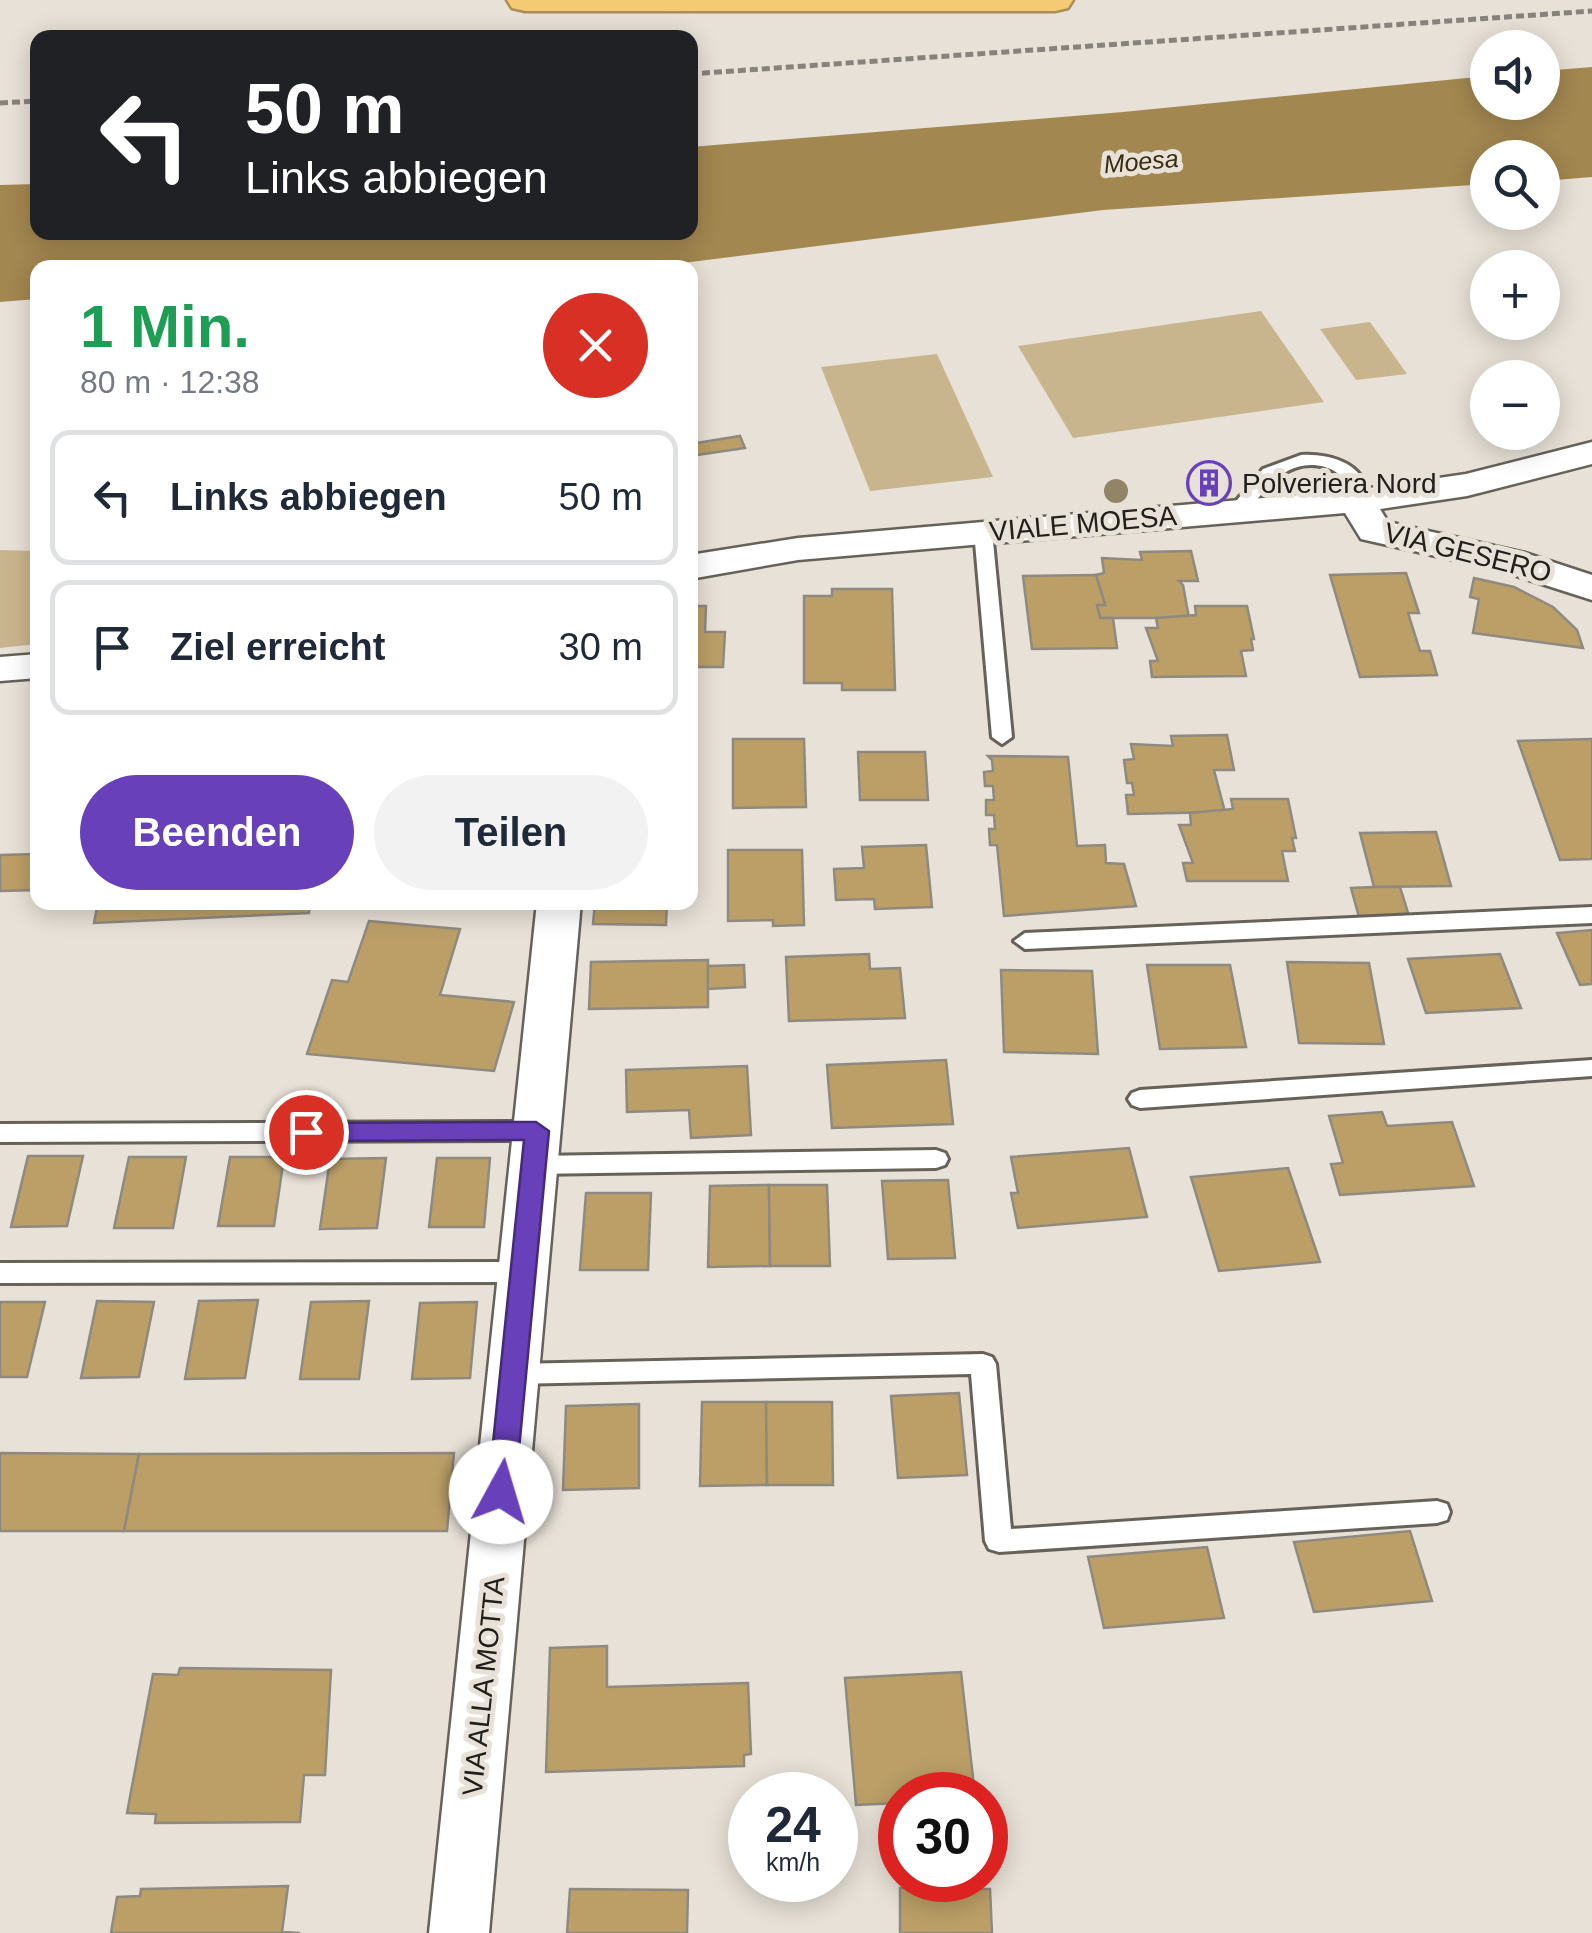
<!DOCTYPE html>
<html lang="de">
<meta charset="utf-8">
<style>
:root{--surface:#fff;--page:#f2f2f3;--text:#1f2937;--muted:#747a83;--line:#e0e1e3;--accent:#6840b9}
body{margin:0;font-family:Arial,sans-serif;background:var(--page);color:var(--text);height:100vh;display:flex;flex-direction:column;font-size:38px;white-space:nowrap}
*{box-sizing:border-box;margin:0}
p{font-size:32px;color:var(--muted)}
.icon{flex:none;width:55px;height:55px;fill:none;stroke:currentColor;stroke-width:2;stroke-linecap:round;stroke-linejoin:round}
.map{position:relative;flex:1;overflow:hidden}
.drawer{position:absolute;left:30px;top:260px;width:668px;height:650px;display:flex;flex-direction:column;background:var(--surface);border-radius:20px;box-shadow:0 5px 25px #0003}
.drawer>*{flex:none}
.top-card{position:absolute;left:30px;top:30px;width:668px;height:210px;border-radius:20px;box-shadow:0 5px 25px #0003;background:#202124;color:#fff;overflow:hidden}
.buttons{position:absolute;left:1470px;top:30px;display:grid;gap:20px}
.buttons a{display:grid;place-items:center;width:90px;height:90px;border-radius:50%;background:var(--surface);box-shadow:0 5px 25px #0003;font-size:50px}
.speed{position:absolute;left:728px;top:1772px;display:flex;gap:20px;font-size:50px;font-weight:700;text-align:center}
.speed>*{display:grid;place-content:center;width:130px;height:130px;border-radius:50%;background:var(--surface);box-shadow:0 5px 25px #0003;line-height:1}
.speed small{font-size:25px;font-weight:400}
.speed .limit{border:15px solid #d22;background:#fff;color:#111}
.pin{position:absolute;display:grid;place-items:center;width:85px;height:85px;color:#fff;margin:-42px;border:5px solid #fff;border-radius:50%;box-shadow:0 2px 10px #0007}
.me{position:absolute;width:110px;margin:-55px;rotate:6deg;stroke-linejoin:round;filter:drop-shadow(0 0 8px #0008)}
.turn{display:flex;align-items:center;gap:35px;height:210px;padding:0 50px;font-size:45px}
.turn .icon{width:130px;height:130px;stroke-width:2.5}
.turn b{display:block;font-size:70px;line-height:85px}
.round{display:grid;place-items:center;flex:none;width:105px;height:105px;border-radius:52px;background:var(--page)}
.overview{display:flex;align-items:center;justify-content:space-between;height:170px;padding:0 50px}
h1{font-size:60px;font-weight:700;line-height:75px;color:#1e9e55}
.button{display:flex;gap:20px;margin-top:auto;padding:20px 50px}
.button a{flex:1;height:115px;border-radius:60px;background:var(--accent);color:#fff;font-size:40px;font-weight:700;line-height:115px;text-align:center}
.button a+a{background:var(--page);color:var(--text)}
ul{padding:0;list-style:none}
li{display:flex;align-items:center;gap:30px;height:135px;margin:0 20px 15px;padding:0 30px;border:5px solid var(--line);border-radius:20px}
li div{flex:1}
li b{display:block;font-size:38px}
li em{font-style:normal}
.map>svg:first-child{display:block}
</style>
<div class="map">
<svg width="1592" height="1933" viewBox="0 0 1592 1933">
<rect width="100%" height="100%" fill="#e7e1d7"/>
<g fill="#c9b58d">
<path d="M1261,311L1324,402L1073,438L1018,346Z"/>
<path d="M1370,322L1407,374L1356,380L1320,329Z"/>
<path d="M937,354L993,477L870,491L821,367Z"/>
<path d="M0,550L37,551V644L0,648Z"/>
</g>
<path fill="#a38750" d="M1592,67V177L1543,181L1542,158H1488L1487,184L1103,210L675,264L605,268H38L37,299L0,302V185L37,184L38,232H690V147L1123,112L1487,76L1488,102H1542L1543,71Z"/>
<g fill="#bb9f67" stroke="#8f8a80" stroke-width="2.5">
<path d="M740,436L745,448L690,456V444Z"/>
<path d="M1191,551L1198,581H1179L1183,585L1189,618H1100L1097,605H1105L1096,575L1104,573L1102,558L1142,560L1140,552Z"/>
<path d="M1406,573L1419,613H1408L1420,651H1430L1437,675L1360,677L1330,575Z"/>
<path d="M1096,575L1105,605H1097L1100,618H1113L1117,648L1032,649L1023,576Z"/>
<path d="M1474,578L1514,587L1553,607L1577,630L1583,648L1473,633L1479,599L1470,597Z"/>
<path d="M832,589H892L895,690H842V683H804V596H832Z"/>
<path d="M690,606H706L705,632H725L723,667H690Z"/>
<path d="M1195,606H1247L1254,639H1251L1253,650L1241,651L1246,676L1152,677L1150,661H1158L1146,628H1158L1156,618L1196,615Z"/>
<path d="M1227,735L1234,770H1214L1225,812L1128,814L1126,795H1134L1132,783H1127L1124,760L1134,759L1131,744L1173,746L1171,736Z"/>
<path d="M733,739H804L806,807L733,808Z"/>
<path d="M1592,739V859L1560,860L1518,741Z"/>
<path d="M858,752H925L928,800H860Z"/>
<path d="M988,756L1068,757L1077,846L1105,845L1106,863L1124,864L1136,906L1004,916L997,845H990L989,829H995L994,815H986V800H994L993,786H985L984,772L993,771L992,760Z"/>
<path d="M1231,799H1288L1296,838H1292L1295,851H1282L1288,881H1187L1183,863H1193L1179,825H1191L1190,813L1233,809Z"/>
<path d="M1436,832L1451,886L1374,887L1360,833Z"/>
<path d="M926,845L932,907L875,909L874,899L836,900L834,869L864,868L862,847Z"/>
<path d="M728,850H802L804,925L773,926V920L728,921Z"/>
<path d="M38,854V890L0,891V855Z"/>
<path d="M1374,887H1400L1409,916L1359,917L1351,888Z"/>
<path d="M98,902H310L309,913L94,923Z"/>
<path d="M595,902H667L666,925L593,924Z"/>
<path d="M369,921L460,929L440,995L514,1002L494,1071L307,1054L332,980L348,982Z"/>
<path d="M1592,930V984L1580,985L1557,933Z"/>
<path d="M869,954L870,969L900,968L905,1018L789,1021L786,957Z"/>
<path d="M1500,954L1521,1008L1426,1013L1408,959Z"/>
<path d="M708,960V1007L589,1009L591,962Z"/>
<path d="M1287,962L1369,963L1384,1044L1299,1043Z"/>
<path d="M744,965L745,987L708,989V966Z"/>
<path d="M1147,965H1230L1246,1047L1160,1049Z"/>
<path d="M1001,970L1092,971L1098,1054L1004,1052Z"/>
<path d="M946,1060L953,1124L832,1128L827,1065Z"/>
<path d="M747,1066L751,1135L691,1138L689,1110L627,1112L626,1070Z"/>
<path d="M1382,1112L1387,1126L1452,1122L1474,1186L1340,1195L1331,1164L1343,1163L1329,1116Z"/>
<path d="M1129,1148L1147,1217L1018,1228L1011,1193H1018L1011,1157Z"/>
<path d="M28,1156H83L67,1226L11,1227Z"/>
<path d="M129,1157H186L173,1228H114Z"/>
<path d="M230,1157H284L274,1226H218Z"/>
<path d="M386,1158L377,1228L320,1229L330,1159Z"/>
<path d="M437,1158H490L484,1227H429Z"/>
<path d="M1288,1168L1320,1262L1219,1271L1191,1177Z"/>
<path d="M948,1180L955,1258L888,1259L882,1181Z"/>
<path d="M769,1185L770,1266L708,1267L710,1186Z"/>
<path d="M769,1185H827L830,1266H770Z"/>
<path d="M586,1193H651L648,1270H580Z"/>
<path d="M258,1300L245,1378L185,1379L199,1301Z"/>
<path d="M97,1301L154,1302L139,1377L81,1378Z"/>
<path d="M369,1301L359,1379H300L311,1302Z"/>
<path d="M0,1302H45L27,1377H0Z"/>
<path d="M477,1302L470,1378L412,1379L420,1303Z"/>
<path d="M959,1393L967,1475L898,1478L891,1396Z"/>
<path d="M702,1402H766L767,1485L700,1486Z"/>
<path d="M766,1402H832L833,1485H767Z"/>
<path d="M639,1404V1488L563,1490L566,1406Z"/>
<path d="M0,1453L139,1454L124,1531H0Z"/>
<path d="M454,1453L447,1531H124L139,1454Z"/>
<path d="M1410,1531L1432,1601L1314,1612L1294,1542Z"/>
<path d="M1207,1547L1224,1618L1104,1628L1088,1557Z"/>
<path d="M607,1646V1687L748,1683L751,1754L744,1755V1766L546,1772L550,1648Z"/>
<path d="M180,1668L331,1670L325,1775H304L300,1822L155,1823L156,1814L127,1813L153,1674L178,1675Z"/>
<path d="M961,1672L975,1795H900V1803L856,1805L845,1678Z"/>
<path d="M288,1886L282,1932L300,1933H111L117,1897L140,1896L141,1889Z"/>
<path d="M900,1888L990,1889L992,1933H900Z"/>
<path d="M570,1889L688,1890L687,1933H567Z"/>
</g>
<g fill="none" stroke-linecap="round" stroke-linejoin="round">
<g stroke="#676259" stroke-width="6">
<g id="lane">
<path d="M1301,455C1331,453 1375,466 1364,505H1350C1347,498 1348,489 1344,481C1341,474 1332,469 1325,467C1287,457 1266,488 1246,514H1232V506L1263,469Z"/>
<path d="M983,525L992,531L1012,737L1002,744L992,737L974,531Z"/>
<path d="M1592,907V923L1025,949L1014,941L1025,933Z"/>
<path d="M1592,1060V1076L1140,1108L1132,1105L1128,1099L1132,1093L1140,1090Z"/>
<path d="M537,1122L545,1125L549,1131L545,1137L537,1140L0,1142V1124Z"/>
<path d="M936,1150L945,1153L948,1159L945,1165L936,1168L533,1174L524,1171L521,1165L524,1159L533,1156Z"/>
<path d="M523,1262L532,1265L535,1272L532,1279L523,1282L0,1283V1263Z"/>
<path d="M983,1354L992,1357L996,1364L1011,1529L1437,1501L1447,1504L1450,1512L1447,1520L1437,1523L999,1552L989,1549L985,1541L971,1374L513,1384L504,1381L500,1374L504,1367L513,1364Z"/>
</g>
</g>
<g stroke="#676259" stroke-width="5">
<g id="street">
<path d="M1592,442V464L1467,496L1380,509L1388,522L1525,553L1592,575V600L1498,570L1361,539L1345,513L798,560L690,579V555L798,538L1357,490L1466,474Z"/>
<path d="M38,654V678L0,681V657Z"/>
<path d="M537,902H581L489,1933H429Z"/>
</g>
</g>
<g stroke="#aa8e56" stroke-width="5">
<path id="highway" d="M507,0H1073L1068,8L1055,11H525L512,8Z"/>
</g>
<g stroke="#87837c" stroke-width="5" stroke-dasharray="8 4" stroke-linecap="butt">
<path d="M690,74L1592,11"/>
<path d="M0,103L38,101"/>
</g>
<use href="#lane" fill="#fff" fill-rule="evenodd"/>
<use href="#street" fill="#fff" fill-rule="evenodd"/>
<use href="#highway" fill="#f4ca75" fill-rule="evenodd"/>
</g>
<circle fill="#928466" cx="1116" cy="491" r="12"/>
<path fill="#6840b9" stroke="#442a78" stroke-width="2.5" d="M536,1122L549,1131L515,1492L511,1500L501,1503L492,1500L488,1492L524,1140L306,1141L294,1132L306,1123Z"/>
<defs>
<g id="building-ring" transform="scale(2.25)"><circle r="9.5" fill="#e7e1d7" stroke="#6840b9" stroke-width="1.5"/><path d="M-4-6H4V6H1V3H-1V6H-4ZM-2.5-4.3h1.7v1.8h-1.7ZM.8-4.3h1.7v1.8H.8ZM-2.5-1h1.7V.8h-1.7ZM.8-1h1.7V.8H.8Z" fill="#6840b9"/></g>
</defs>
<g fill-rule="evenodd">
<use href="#building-ring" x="1209" y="483"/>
</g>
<g text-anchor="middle" stroke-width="10" stroke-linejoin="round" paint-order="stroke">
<g font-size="25" font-style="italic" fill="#392c12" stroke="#e7e1d7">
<text transform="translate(1141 161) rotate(-5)" y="9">Moesa</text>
</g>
<g font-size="28" fill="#22201c" stroke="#e7e1d7" text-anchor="start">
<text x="1242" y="493">Polveriera Nord</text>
</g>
<g font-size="28" fill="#22201c" stroke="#e7e1d7">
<text transform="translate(1083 523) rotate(-5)" y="10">VIALE MOESA</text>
<text transform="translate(1468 552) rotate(14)" y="10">VIA GESERO</text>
<text transform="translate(483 1686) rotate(-84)" y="10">VIA ALLA MOTTA</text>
</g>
</g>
</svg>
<div class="buttons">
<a><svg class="icon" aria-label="sound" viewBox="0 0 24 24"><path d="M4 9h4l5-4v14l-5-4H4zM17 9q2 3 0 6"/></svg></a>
<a><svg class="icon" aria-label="search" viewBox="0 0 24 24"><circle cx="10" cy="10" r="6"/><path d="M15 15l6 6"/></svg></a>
<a>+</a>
<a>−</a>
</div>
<div class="speed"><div>24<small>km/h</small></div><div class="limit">30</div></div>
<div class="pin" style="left:306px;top:1132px;background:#d93025"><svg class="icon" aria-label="arrive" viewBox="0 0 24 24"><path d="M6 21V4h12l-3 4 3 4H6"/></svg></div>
<svg class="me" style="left:501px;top:1492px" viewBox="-20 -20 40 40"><circle r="19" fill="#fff"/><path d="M0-13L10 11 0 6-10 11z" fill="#6840b9"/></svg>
<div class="top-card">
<div class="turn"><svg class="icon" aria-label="left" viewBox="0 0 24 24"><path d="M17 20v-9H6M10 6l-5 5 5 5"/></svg><div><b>50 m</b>Links abbiegen</div></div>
</div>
<section class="drawer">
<div class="overview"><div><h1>1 Min.</h1><p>80 m · 12:38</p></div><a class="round" style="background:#d93025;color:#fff"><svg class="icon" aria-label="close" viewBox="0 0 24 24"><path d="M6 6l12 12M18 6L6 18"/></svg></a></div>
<ul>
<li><svg class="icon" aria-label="left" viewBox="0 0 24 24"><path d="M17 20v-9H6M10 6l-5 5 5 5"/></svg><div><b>Links abbiegen</b></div><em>50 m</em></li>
<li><svg class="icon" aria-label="arrive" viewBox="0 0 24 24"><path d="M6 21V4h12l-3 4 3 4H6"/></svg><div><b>Ziel erreicht</b></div><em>30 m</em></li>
</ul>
<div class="button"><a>Beenden</a><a>Teilen</a></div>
</section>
</div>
